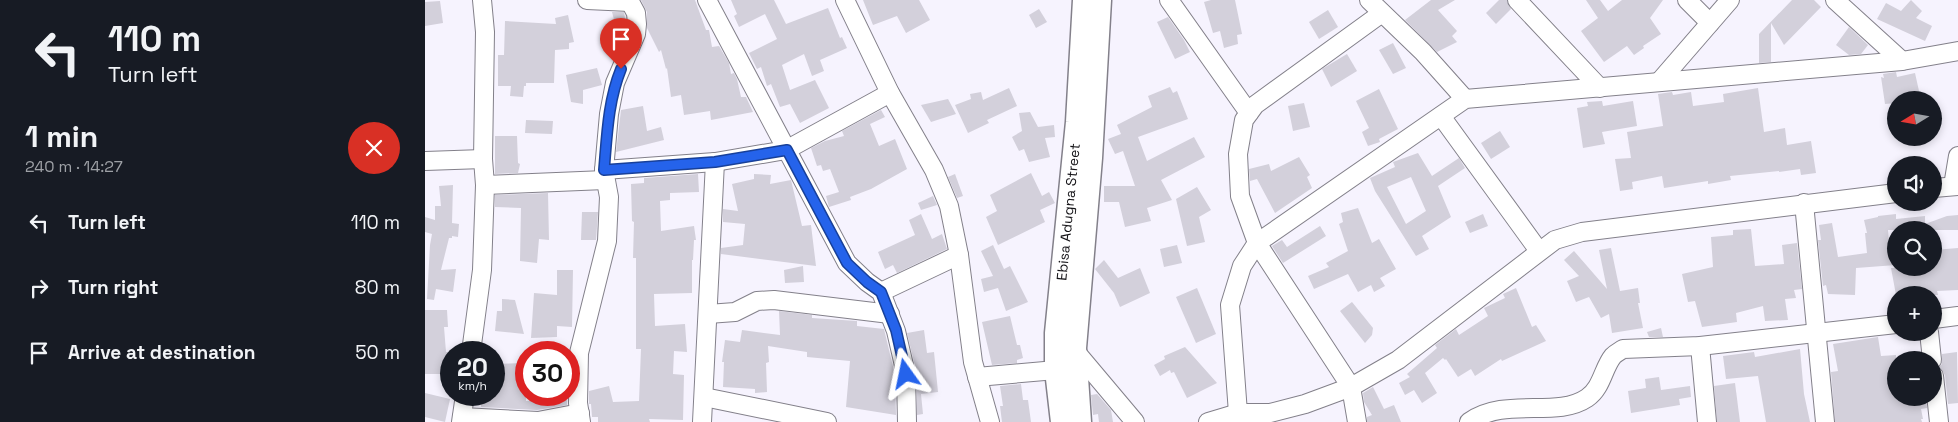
<!DOCTYPE html>
<meta charset="utf-8">
<style>
:root{--surface:#171b24;--page:#242831;--text:#f1f3f6;--muted:#9ea1a6}
body{margin:0;font-family:"Space Grotesk",sans-serif;background:var(--page);color:var(--text);height:100vh;display:flex;flex-direction:column;font-size:19px;white-space:nowrap}
*{box-sizing:border-box;margin:0}
p{font-size:16px;color:var(--muted)}
.icon{flex:none;width:28px;height:28px;fill:none;stroke:currentColor;stroke-width:2;stroke-linecap:round;stroke-linejoin:round}
.map{position:relative;flex:1;overflow:hidden}
.drawer{display:flex;flex-direction:column;background:var(--surface);width:425px}
.drawer>*{flex:none}
.top-card{background:#171b24;color:var(--text);overflow:hidden}
.needle{width:32px;rotate:259deg}
.buttons{position:absolute;left:1462px;top:91px;display:grid;gap:10px}
.buttons a{display:grid;place-items:center;width:55px;height:55px;border-radius:50%;background:var(--surface);box-shadow:0 2px 8px #0003;font-size:25px}
.speed{position:absolute;left:15px;top:341px;display:flex;gap:10px;font-size:25px;font-weight:700;text-align:center}
.speed>*{display:grid;place-content:center;width:65px;height:65px;border-radius:50%;background:var(--surface);box-shadow:0 2px 8px #0003;line-height:1}
.speed small{font-size:12px;font-weight:400}
.speed .limit{border:8px solid #d22;background:#fff;color:#111}
.pin{position:absolute;display:grid;place-items:center;width:42px;height:42px;color:#fff;margin:-51px -21px;border-radius:50% 50% 50% 0;rotate:-45deg;box-shadow:0 0 5px #0007}
.pin .icon{rotate:45deg}
.me{position:absolute;width:55px;margin:-28px;rotate:348deg;stroke-linejoin:round;filter:drop-shadow(0 0 4px #0008)}
.turn{display:flex;align-items:center;gap:18px;height:105px;padding:0 25px;font-size:22px}
.turn .icon{width:65px;height:65px;stroke-width:2.5}
.turn b{display:block;font-size:35px;line-height:42px}
.round{display:grid;place-items:center;flex:none;width:52px;height:52px;border-radius:26px;background:var(--page)}
.headline{display:flex;align-items:center;justify-content:space-between;height:85px;padding:0 25px}
h1{font-size:30px;font-weight:700;line-height:38px}
ul{padding:0;list-style:none}
li{display:flex;align-items:center;gap:15px;height:65px;padding:0 25px}
li div{flex:1}
li b{display:block;font-size:19px}
li em{font-style:normal}
main{display:flex;flex:1;min-height:0}
.map>svg:first-child{display:block}
</style>
<main>
<section class="drawer">
<div class="top-card">
<div class="turn"><svg class="icon" aria-label="left" viewBox="0 0 24 24"><path d="M17 20v-9H6M10 6l-5 5 5 5"/></svg><div><b>110 m</b>Turn left</div></div>
</div>
<div class="headline"><div><h1>1 min</h1><p>240 m · 14:27</p></div><a class="round" style="background:#d93025;color:#fff"><svg class="icon" aria-label="close" viewBox="0 0 24 24"><path d="M6 6l12 12M18 6L6 18"/></svg></a></div>
<ul>
<li><svg class="icon" aria-label="left" viewBox="0 0 24 24"><path d="M17 20v-9H6M10 6l-5 5 5 5"/></svg><div><b>Turn left</b></div><em>110 m</em></li>
<li><svg class="icon" aria-label="right" viewBox="0 0 24 24"><path d="M7 20v-9h11M14 6l5 5-5 5"/></svg><div><b>Turn right</b></div><em>80 m</em></li>
<li><svg class="icon" aria-label="arrive" viewBox="0 0 24 24"><path d="M6 21V4h12l-3 4 3 4H6"/></svg><div><b>Arrive at destination</b></div><em>50 m</em></li>
</ul>
</section>
<div class="map">
<svg width="1533" height="422" viewBox="0 0 1533 422">
<rect width="100%" height="100%" fill="#f6f3fe"/>
<g fill="#d3d0db" fill-rule="evenodd">
<path d="M216,0H270L281,30H284L287,47L294,46L304,63L306,74L309,73L312,79L316,97H321L328,112L286,120L285,111L259,115L256,95L246,97L242,68L241,69L236,50L234,52L222,28V12Z"/>
<path d="M306,0H349L361,24L403,8L415,38L417,37L422,48L395,60L399,71L387,76L379,54L357,65L365,90L390,80L404,108L375,123L365,104L355,107L346,84L342,86L336,67L332,69L324,53L352,39L340,14L314,27L309,16L312,14Z"/>
<path d="M438,0H494L505,20L481,33L472,16L448,25Z"/>
<path d="M786,0H810L817,34L812,35L813,44L799,48L795,31L788,33L779,2Z"/>
<path d="M1006,0H1030L1013,10L1032,31L1027,36L1032,42L1012,52L980,20Z"/>
<path d="M1074,0H1082L1086,9L1071,24L1061,13Z"/>
<path d="M1161,0H1175L1183,11L1197,0H1238L1225,18L1236,34L1218,46L1219,48L1209,55L1202,46L1179,62L1156,31L1173,18Z"/>
<path d="M1367,0H1389L1396,7L1359,45L1346,23V62L1334,63V34Z"/>
<path d="M1486,0L1497,11L1491,18L1507,26L1500,41L1452,19L1461,3L1476,11Z"/>
<path d="M15,1L18,23L0,26V2Z"/>
<path d="M614,9L622,22L611,28L604,15Z"/>
<path d="M903,10L913,27L894,39L884,22Z"/>
<path d="M187,12H199L201,24L200,33L193,35Z"/>
<path d="M143,15L149,42L144,43V49L130,50L129,83H101V86H99L98,97L85,96L86,86H73V55H79L80,21L131,24L130,18Z"/>
<path d="M743,17L759,40L765,52L750,59L732,22Z"/>
<path d="M1424,27L1443,45L1436,54L1424,55L1411,45Z"/>
<path d="M968,43L981,68L968,74L954,50Z"/>
<path d="M922,54L932,71L906,87L897,69Z"/>
<path d="M172,68L177,85L158,90V104L146,102L141,75Z"/>
<path d="M1471,72L1472,77L1490,73L1496,100H1471V103L1460,104L1456,77L1459,78L1458,74Z"/>
<path d="M745,87L748,93L752,91L763,119L713,137L722,161L769,137L780,157L736,180L747,200L722,208L726,221L700,227L694,202H679V186H710L698,151L690,154L683,139L696,134L692,125L727,107L723,96Z"/>
<path d="M584,88L592,106L562,120L564,123L543,133L530,105L546,99L545,94L556,92L558,100Z"/>
<path d="M1333,88L1339,132L1360,128L1362,145L1386,141L1391,173L1376,175L1375,169L1354,172V171L1305,176L1306,180L1283,184V181L1239,188L1237,176L1207,182L1208,189L1195,191L1190,159L1206,158L1202,132L1238,126L1233,94L1247,92L1248,95L1266,92L1268,106L1299,102L1298,94Z"/>
<path d="M954,89L973,129L954,139L955,142L943,146L937,132L944,128L931,101Z"/>
<path d="M523,99L531,114L506,122L496,105Z"/>
<path d="M1177,101L1178,106L1208,101L1212,126L1177,132L1180,144L1158,148L1152,108L1163,106L1162,102Z"/>
<path d="M879,103L885,127L868,131L863,106Z"/>
<path d="M218,106L222,131L236,127L239,140L191,152L196,110Z"/>
<path d="M456,110L460,117L445,124L454,146L470,139L482,169L446,189L425,197L426,200L404,207L401,196L414,192L405,169L398,171L396,165L392,166L386,148L400,141L419,136L417,131Z"/>
<path d="M605,112L613,127L629,125L630,137L620,138L625,157L604,162L599,149L594,151L587,137L597,131L594,113Z"/>
<path d="M101,120L128,121L127,134L100,133Z"/>
<path d="M1075,131L1085,147L1066,159L1056,143Z"/>
<path d="M70,136H92L93,163L95,164L93,173L70,174Z"/>
<path d="M993,153L1007,176L1034,158L1040,168L1013,186L1026,217L997,236L1004,249L991,256L950,191L945,178L970,167L968,162ZM986,177L1001,211L981,224L962,187Z"/>
<path d="M874,157L885,175L882,177L887,188L850,213L832,179L825,181L824,169L844,164L846,171Z"/>
<path d="M606,173L617,196L624,192L630,203L615,210L620,222L573,245L561,217L572,211L565,195Z"/>
<path d="M273,174L274,192L245,193V200L235,201L236,231L269,226L271,240H269L268,260H267V293L229,294L230,326L260,324L262,352L249,351L248,374L259,375L258,420L224,419L225,422H173V417H167L166,404H164V391L184,386L188,402L214,401L216,349H211V258H208L209,222L207,221L206,184L219,183V178Z"/>
<path d="M329,174L346,175L345,184L366,180L377,226L386,225L391,266L296,254V248L318,245L320,224L298,222V209L313,211L307,184L329,179Z"/>
<path d="M530,174L538,196L532,198L523,177Z"/>
<path d="M28,185L27,223L34,224L33,237L27,236V238H24L16,270L31,269L28,292L11,289L9,300L2,299L5,245L7,234L0,232V217L10,220V206H16L14,186Z"/>
<path d="M772,187L786,210L774,217L780,242L762,246L751,199Z"/>
<path d="M123,193L124,240L114,239L112,263L95,261L96,208L70,207V195Z"/>
<path d="M508,196L512,205L496,210L493,203Z"/>
<path d="M933,208L947,243L954,239L971,269L955,278L960,286L949,292L946,285L933,292L923,274L889,289L883,276L904,267L901,263L923,251L914,224L918,222L916,213Z"/>
<path d="M157,212H173L171,240H156Z"/>
<path d="M496,214L507,239L517,234L522,249L472,273L468,265L460,269L453,252L490,235L484,220Z"/>
<path d="M1058,214L1063,226L1045,233L1040,222Z"/>
<path d="M1471,214V219L1500,216V224L1522,216L1533,215V230H1463L1465,254H1471V265L1431,268L1430,295L1403,294L1401,285L1398,286L1393,240H1396L1394,225L1407,223L1413,257L1442,253L1440,233H1442L1439,220L1453,217V216Z"/>
<path d="M895,226L901,236L858,263L847,246L857,240L862,247Z"/>
<path d="M1326,229L1330,266L1359,264L1357,245L1372,243L1377,289L1369,290L1371,298L1360,299L1363,320L1340,321L1338,306L1311,313L1312,322L1277,327L1270,301L1263,302L1257,274L1288,267L1286,237L1308,235V230Z"/>
<path d="M568,245L579,269L585,266L603,302L581,311L573,288L559,292L556,279L568,276L556,251Z"/>
<path d="M752,245L757,263L739,267L735,249Z"/>
<path d="M1186,248L1195,291L1213,288L1215,303H1213L1218,328L1187,333L1184,314L1176,318L1164,297L1151,302L1142,281L1154,276L1139,260L1149,251L1182,289L1174,250Z"/>
<path d="M1533,248V290L1512,291L1513,295H1471L1466,268H1509V250Z"/>
<path d="M679,260L693,278L715,268L725,293L695,307L689,293L670,269Z"/>
<path d="M378,266L379,282L360,283L359,270Z"/>
<path d="M132,270H148L147,327L132,326V337L106,338L109,293L132,295Z"/>
<path d="M772,288L791,334L771,343L751,297Z"/>
<path d="M1091,288L1107,327L1111,325L1121,341L1077,361L1076,359L1050,376L1046,369L1033,377L1021,359L1020,360L1018,358L1000,373L1012,393L997,403L989,390L980,395L974,383L985,377L982,374L1012,348L1010,345L1031,329L1034,335L1063,316L1059,308L1080,298L1078,294Z"/>
<path d="M77,299L90,300L99,334L70,331L72,311H77Z"/>
<path d="M927,302L948,328L947,335L940,343L915,311Z"/>
<path d="M0,310H22L23,327H19L21,352H25L24,374H0Z"/>
<path d="M354,311L387,315V318L432,321V326L459,329L470,375L471,415L421,407L425,361L382,357V352L343,346L344,362L341,363L342,392L330,393V389L298,387L299,362H297L300,340L315,342L317,330L355,335Z"/>
<path d="M585,316L592,345H595L598,358L592,360V363L567,365L557,322Z"/>
<path d="M1236,328L1238,337H1224L1222,332Z"/>
<path d="M499,330L502,353L509,352L513,392L496,394L498,414L492,415V374L482,333Z"/>
<path d="M1453,337L1456,356L1471,355V398H1501L1502,408L1496,409L1498,419H1496L1497,422H1410L1406,372L1413,371L1408,344Z"/>
<path d="M760,347L792,383L762,398L749,372L746,373L745,370L735,376L729,365L740,359L739,356Z"/>
<path d="M1375,349L1379,394L1385,422H1341L1333,376L1301,379L1298,356L1329,352L1330,357Z"/>
<path d="M1532,352L1533,403L1523,404L1520,375L1514,367L1517,364V354Z"/>
<path d="M101,363V401L142,400V405L112,410L56,407V395H69V364Z"/>
<path d="M1234,377L1236,390L1265,386L1266,397L1254,399L1255,405L1206,413L1203,391L1221,388L1220,379Z"/>
<path d="M1310,383L1315,422H1292L1289,386Z"/>
<path d="M596,384L598,400H603L606,422H577L575,406H578L575,386Z"/>
<path d="M948,387L959,409L969,405L976,422H942V417L947,415L939,402L938,393Z"/>
<path d="M0,393L25,399L20,422L0,417Z"/>
<path d="M672,394L686,410L688,422H674L673,414L668,415L666,395Z"/>
</g>
<g fill="none" stroke-linecap="round" stroke-linejoin="round">
<g stroke="#83808a" stroke-width="20">
<g id="minor">
<path d="M162,0L205,2"/>
<path d="M282,0L422,263L442,282L456,292L471,331L481,374L482,422"/>
<path d="M420,0L465,93L509,170L524,206L534,255L548,362L565,422"/>
<path d="M744,0L824,113"/>
<path d="M944,0L998,52L1040,99"/>
<path d="M1092,0L1175,88"/>
<path d="M1262,0L1285,23"/>
<path d="M1410,0L1477,61"/>
<path d="M1234,82L1305,0"/>
<path d="M1016,116L1114,251"/>
<path d="M0,161L58,159"/>
<path d="M179,170L290,162L361,150L465,93"/>
<path d="M60,185L180,180"/>
<path d="M1528,186L1533,156"/>
<path d="M1509,188L1533,186"/>
<path d="M1379,203L1400,422"/>
<path d="M456,292L534,255"/>
<path d="M283,314L310,312L332,301L349,300L465,314"/>
<path d="M1509,319L1533,316"/>
<path d="M1504,332L1507,360"/>
<path d="M646,346L710,422"/>
<path d="M1275,346L1282,422"/>
<path d="M46,352L57,270L60,185L58,159L60,32L57,0"/>
<path d="M1509,376L1514,422"/>
<path d="M552,377L631,370"/>
<path d="M279,397L402,422"/>
<path d="M37,417L113,421L155,413"/>
<path d="M36,422L40,395"/>
<path d="M156,422L153,403L154,353L182,241L184,197L179,170L184,114L190,83L211,34L212,24L211,13L204,0"/>
<path d="M277,422L290,162"/>
<path d="M783,422L813,413H845L880,404L926,387L973,360L1130,240L1157,232L1471,193"/>
<path d="M812,422L813,413L805,305L817,266L832,243L1040,99L1477,61L1533,51"/>
<path d="M932,422L926,387L832,243L815,196L813,154L819,120L830,105L957,13"/>
<path d="M1044,422C1081,396 1131,419 1162,398C1177,388 1178,368 1188,356C1191,353 1195,351 1198,349L1275,346L1471,324"/>
</g>
</g>
<g stroke="#83808a" stroke-width="25">
<g id="major">
<path id="s1" d="M637,422L631,370V333L652,122L659,0"/>
<path d="M655,422L650,348L666,158L675,0"/>
</g>
</g>
<use href="#minor" stroke="#fff" stroke-width="18"/>
<use href="#major" stroke="#fff" stroke-width="22"/>
</g>
<g fill="none" stroke-linecap="round" stroke-linejoin="round">
<g stroke="#184099" stroke-width="12">
<path id="route" d="M196,69C183,101 182,135 179,170L290,162L362,150L422,263L442,282L456,292L471,330L481,374"/>
</g>
<use href="#route" stroke="#2563eb" stroke-width="9"/>
</g>
<g text-anchor="middle" stroke-width="4" stroke-linejoin="round" paint-order="stroke">
<g font-size="14" fill="#141317" stroke="#f6f3fe">
<text dy="5" stroke="none"><textPath href="#s1" startOffset="211">Ebisa Adugna Street</textPath></text>
</g>
</g>
</svg>
<div class="buttons">
<a><svg class="needle" viewBox="-14 -14 28 28"><path d="M0-13l5 13h-10z" fill="#e53935"/><path d="M0 13l5-13h-10z" fill="#9ea1a6"/></svg></a>
<a><svg class="icon" aria-label="sound" viewBox="0 0 24 24"><path d="M4 9h4l5-4v14l-5-4H4zM17 9q2 3 0 6"/></svg></a>
<a><svg class="icon" aria-label="search" viewBox="0 0 24 24"><circle cx="10" cy="10" r="6"/><path d="M15 15l6 6"/></svg></a>
<a>+</a>
<a>−</a>
</div>
<div class="speed"><div>20<small>km/h</small></div><div class="limit">30</div></div>
<div class="pin" style="left:196px;top:69px;background:#d93025"><svg class="icon" aria-label="arrive" viewBox="0 0 24 24"><path d="M6 21V4h12l-3 4 3 4H6"/></svg></div>
<svg class="me" style="left:481px;top:374px" viewBox="-20 -20 40 40"><path d="M0-17L14 15 0 8-14 15z" fill="#2563eb" stroke="#fff" stroke-width="4"/></svg>
</div>
</main>
